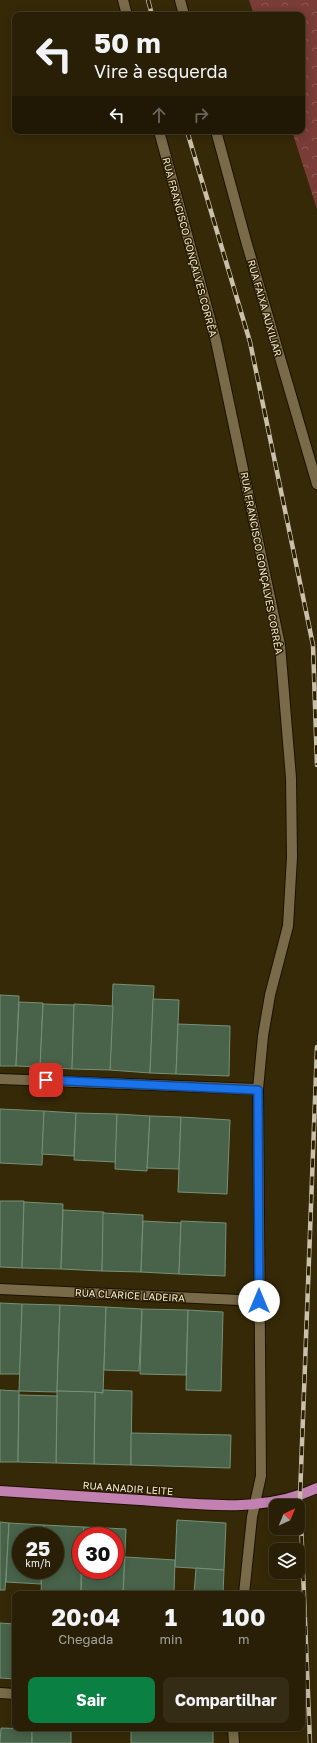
<!DOCTYPE html>
<html lang="pt">
<meta charset="utf-8">
<style>
:root{--surface:#281f06;--page:#342c14;--text:#f1f3f6;--muted:#a5a29b;--line:#443d28;--accent:#0b8043}
body{margin:0;font-family:"Golos Text",sans-serif;background:var(--page);color:var(--text);height:100vh;display:flex;flex-direction:column;font-size:15px;white-space:nowrap}
*{box-sizing:border-box;margin:0}
p{font-size:13px;color:var(--muted)}
.icon{flex:none;width:22px;height:22px;fill:none;stroke:currentColor;stroke-width:2;stroke-linecap:round;stroke-linejoin:round}
.map{position:relative;flex:1;overflow:hidden}
.details{position:absolute;left:12px;top:1591px;width:293px;height:140px;display:flex;flex-direction:column;background:var(--surface);border-radius:8px;box-shadow:0 2px 10px #0003,0 0 0 1px var(--line)}
.details>*{flex:none}
.top-card{position:absolute;left:12px;top:12px;width:293px;height:122px;border-radius:8px;box-shadow:0 2px 10px #0003,0 0 0 1px var(--line);background:#281f06;color:var(--text);overflow:hidden}
.needle{width:26px;rotate:44deg}
.controls{position:absolute;left:269px;top:1499px;display:grid;gap:8px}
.controls a{display:grid;place-items:center;width:36px;height:36px;border-radius:8px;background:var(--surface);box-shadow:0 2px 10px #0003,0 0 0 1px var(--line);font-size:20px}
.speed{position:absolute;left:12px;top:1527px;display:flex;gap:8px;font-size:20px;font-weight:700;text-align:center}
.speed>*{display:grid;place-content:center;width:52px;height:52px;border-radius:50%;background:var(--surface);box-shadow:0 2px 10px #0003,0 0 0 1px var(--line);line-height:1}
.speed small{font-size:10px;font-weight:400}
.speed .limit{border:6px solid #d22;background:#fff;color:#111}
.pin{position:absolute;display:grid;place-items:center;width:34px;height:34px;color:#fff;margin:-17px;border-radius:8px;box-shadow:0 2px 6px #0006}
.me{position:absolute;width:44px;margin:-22px;rotate:0deg;stroke-linejoin:round;filter:drop-shadow(0 0 3px #0008)}
.turn{display:flex;align-items:center;gap:14px;height:84px;padding:0 16px;font-size:18px}
.turn .icon{width:52px;height:52px;stroke-width:2.5}
.turn b{display:block;font-size:28px;line-height:34px}
.lanes{display:flex;align-items:center;height:38px;padding:0 16px;background:#0003;justify-content:center;gap:20px;direction:ltr}
.lanes .off{opacity:.35}
.eta{display:flex;justify-content:space-evenly;align-items:center;height:68px;text-align:center}
.eta b{font-size:24px;font-weight:700;line-height:28px}
.action{display:flex;gap:8px;margin-top:auto;padding:8px 16px}
.action a{flex:1;height:46px;border-radius:8px;background:var(--accent);color:#fff;font-size:16px;font-weight:700;line-height:46px;text-align:center}
.action a+a{background:var(--page);color:var(--text)}
.map>svg:first-child{display:block}
</style>
<div class="map">
<svg width="317" height="1743" viewBox="0 0 317 1743">
<defs>
<pattern id="forest-crowns" width="20" height="18" patternUnits="userSpaceOnUse"><rect width="20" height="18" fill="#793c37"/><path d="M2 6a3 3 0 1 1 6 0M12 15a3 3 0 1 1 6 0" fill="none" stroke="#8c5853"/></pattern>
</defs>
<rect width="100%" height="100%" fill="#362908"/>
<path fill="url(#forest-crowns)" d="M249,0H317V209L292,131H302V15H254Z"/>
<g fill="#48634a" stroke="#759177">
<path d="M113,984L154,986L150,1073L110,1070Z"/>
<path d="M0,995L19,996L16,1066H0Z"/>
<path d="M153,999L179,1000L176,1074L150,1073Z"/>
<path d="M19,1002L43,1003L40,1067L16,1066Z"/>
<path d="M43,1004L74,1005L72,1069L40,1067Z"/>
<path d="M74,1004L113,1006L110,1070L72,1069Z"/>
<path d="M178,1024L230,1026L229,1076L176,1074Z"/>
<path d="M0,1109L44,1111L42,1165L0,1163Z"/>
<path d="M44,1111L76,1113L74,1156L42,1154Z"/>
<path d="M76,1113L117,1114L116,1162L74,1160Z"/>
<path d="M117,1114L150,1116L147,1171L115,1169Z"/>
<path d="M150,1116L181,1117L179,1169L147,1168Z"/>
<path d="M181,1117L230,1120L227,1194L178,1192Z"/>
<path d="M0,1201H24L22,1268L0,1267Z"/>
<path d="M24,1202L63,1204L61,1269L22,1268Z"/>
<path d="M63,1210L104,1212L102,1271L61,1269Z"/>
<path d="M103,1213L143,1215L141,1272L102,1271Z"/>
<path d="M143,1221L181,1223L179,1274L141,1272Z"/>
<path d="M181,1221L226,1223L225,1276L179,1274Z"/>
<path d="M0,1303L22,1304L20,1374H0Z"/>
<path d="M22,1304L60,1305L57,1392L19,1391Z"/>
<path d="M60,1305L106,1307L103,1393L57,1391Z"/>
<path d="M106,1307L142,1309L139,1371L104,1370Z"/>
<path d="M142,1309L188,1310L186,1375L140,1374Z"/>
<path d="M188,1310L223,1312L221,1391L186,1390Z"/>
<path d="M0,1390L19,1391L18,1462H0Z"/>
<path d="M103,1390L132,1391L131,1465L94,1464L95,1392L103,1393Z"/>
<path d="M57,1391L95,1392L94,1464L56,1463Z"/>
<path d="M19,1395L57,1396L56,1463L18,1462Z"/>
<path d="M131,1433L231,1435L230,1468L131,1465Z"/>
<path d="M177,1520L226,1523L224,1570L175,1567Z"/>
<path d="M0,1522L9,1523L5,1590H0Z"/>
<path d="M9,1523L44,1525V1536H21V1570H42L41,1584L6,1582Z"/>
<path d="M44,1525L84,1527L83,1536H81V1594H41L42,1570H55V1536H44Z"/>
<path d="M84,1527L126,1529L123,1594H81L82,1570H115V1536H83Z"/>
<path d="M125,1557L175,1560L174,1594H123Z"/>
<path d="M196,1568L224,1570L223,1594H194Z"/>
<path d="M0,1623L15,1624V1679L0,1678Z"/>
<path d="M1,1728L32,1729V1743H0Z"/>
<path d="M131,1728L213,1730V1743H131Z"/>
<path d="M32,1729L71,1731V1743H32Z"/>
</g>
<g fill="none" stroke-linecap="round" stroke-linejoin="round">
<g stroke="#1b1200" stroke-width="12">
<g id="minor">
<path d="M123,0L127,15"/>
<path d="M180,0L184,15"/>
<path d="M159,131L216,341L280,645L291,778L292,857L288,926L270,995L263,1036L258,1089L261,1476L252,1517L244,1594"/>
<path d="M216,131L246,241L317,484"/>
<path d="M0,1079L258,1089"/>
<path d="M0,1289L259,1301"/>
<path d="M0,1693L15,1694"/>
<path d="M233,1728L234,1743"/>
</g>
</g>
<g stroke="#1b1200" stroke-width="12">
<path id="major" d="M0,1491C47,1494 93,1497 140,1500C198,1504 262,1514 317,1488"/>
</g>
<use href="#minor" stroke="#796a49" stroke-width="10"/>
<use href="#major" stroke="#c281b1" stroke-width="10"/>
<g stroke="#cac1ac" stroke-width="4.5">
<g id="rail">
<path d="M148,0L152,15"/>
<path d="M187,131L250,342L313,645L317,765"/>
<path d="M310,1743L300,1497L317,1047"/>
</g>
</g>
<use href="#rail" stroke="#2c1f00" stroke-width="3" stroke-dasharray="9" stroke-linecap="butt"/>
</g>
<g fill="none" stroke-linecap="round" stroke-linejoin="round">
<g stroke="#114b97" stroke-width="10">
<path id="route" d="M46,1080L258,1090L259,1301"/>
</g>
<use href="#route" stroke="#1a73e8" stroke-width="7"/>
</g>
<g text-anchor="middle" stroke-width="3" stroke-linejoin="round" paint-order="stroke">
<g font-size="10" fill="#f2ead8" stroke="#2c1f00">
<text transform="translate(190 247) rotate(75)" y="4">RUA FRANCISCO GONÇALVES CORRÊA</text>
<text transform="translate(265 308) rotate(74)" y="4">RUA FAIXA AUXILIAR</text>
<text transform="translate(262 563) rotate(79)" y="4">RUA FRANCISCO GONÇALVES CORRÊA</text>
<text transform="translate(130 1295) rotate(3)" y="4">RUA CLARICE LADEIRA</text>
<text transform="translate(128 1488) rotate(4)" y="4">RUA ANADIR LEITE</text>
</g>
</g>
</svg>
<div class="controls">
<a><svg class="needle" viewBox="-14 -14 28 28"><path d="M0-13l5 13h-10z" fill="#e53935"/><path d="M0 13l5-13h-10z" fill="#a5a29b"/></svg></a>
<a><svg class="icon" aria-label="layers" viewBox="0 0 24 24"><path d="M12 4l9 5-9 5-9-5zM3 14l9 5 9-5"/></svg></a>
</div>
<div class="speed"><div>25<small>km/h</small></div><div class="limit">30</div></div>
<div class="pin" style="left:46px;top:1080px;background:#d93025"><svg class="icon" aria-label="arrive" viewBox="0 0 24 24"><path d="M6 21V4h12l-3 4 3 4H6"/></svg></div>
<svg class="me" style="left:259px;top:1301px" viewBox="-20 -20 40 40"><circle r="19" fill="#fff"/><path d="M0-13L10 11 0 6-10 11z" fill="#1a73e8"/></svg>
<div class="top-card">
<div class="turn"><svg class="icon" aria-label="left" viewBox="0 0 24 24"><path d="M17 20v-9H6M10 6l-5 5 5 5"/></svg><div><b>50 m</b>Vire à esquerda</div></div>
<div class="lanes"><svg class="icon" aria-label="left" viewBox="0 0 24 24"><path d="M17 20v-9H6M10 6l-5 5 5 5"/></svg><svg class="icon off" aria-label="ahead" viewBox="0 0 24 24"><path d="M12 20V5M6 11l6-6 6 6"/></svg><svg class="icon off" aria-label="right" viewBox="0 0 24 24"><path d="M7 20v-9h11M14 6l5 5-5 5"/></svg></div>
</div>
<section class="details">
<div class="eta">
<div><b>20:04</b><p>Chegada</p></div>
<div><b>1</b><p>min</p></div>
<div><b>100</b><p>m</p></div>
</div>
<div class="action"><a>Sair</a><a>Compartilhar</a></div>
</section>
</div>
